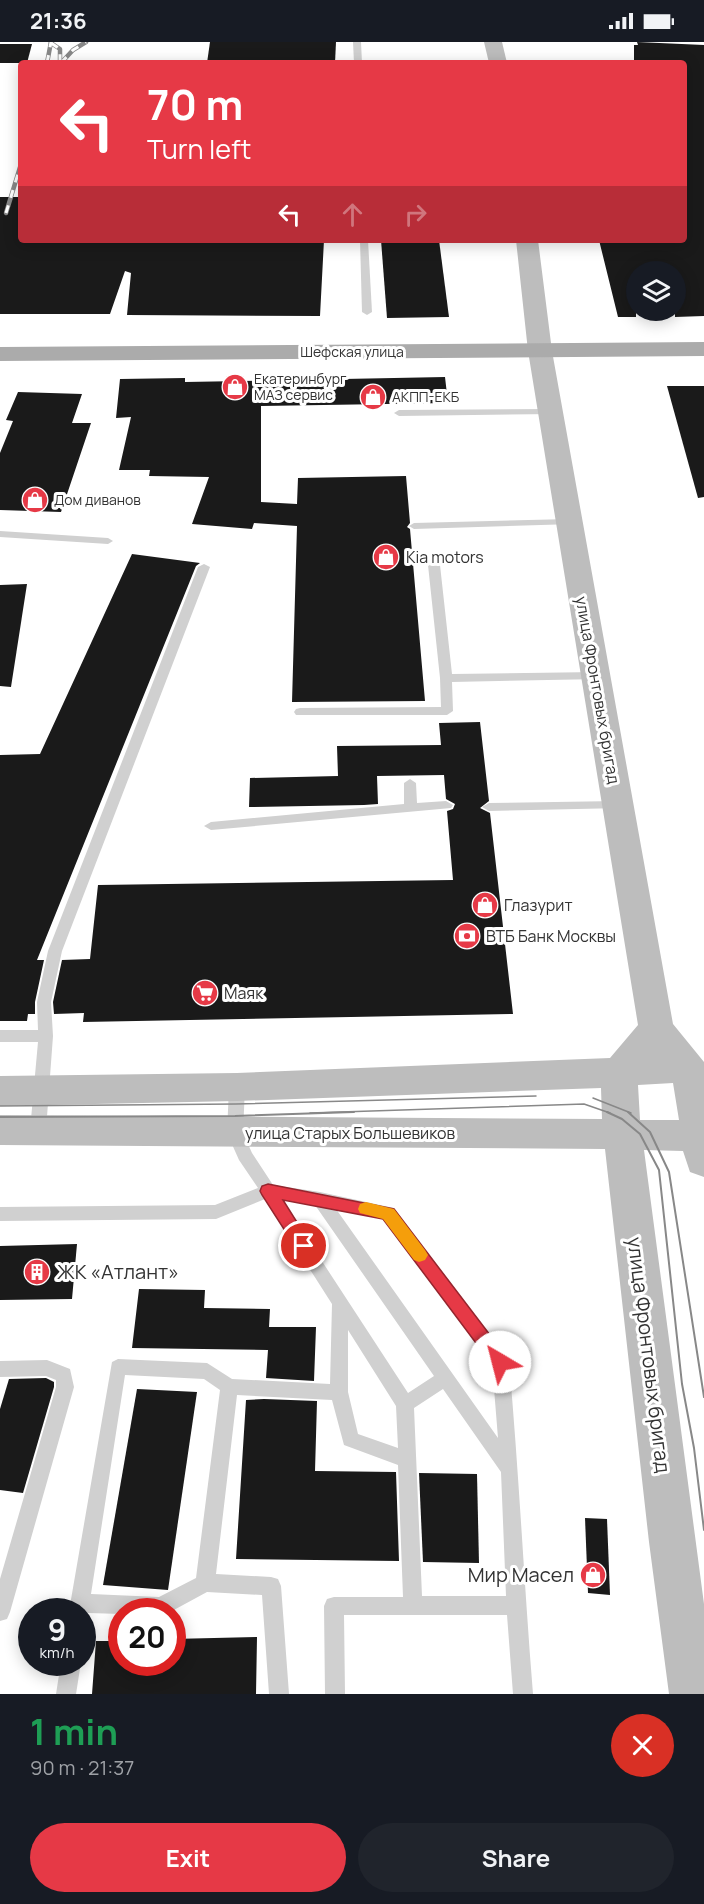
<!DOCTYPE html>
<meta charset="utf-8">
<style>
:root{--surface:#171b24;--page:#20242c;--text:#f1f3f6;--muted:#9ea1a6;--accent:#e63946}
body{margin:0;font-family:Manrope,sans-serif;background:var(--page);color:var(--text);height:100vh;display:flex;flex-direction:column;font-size:22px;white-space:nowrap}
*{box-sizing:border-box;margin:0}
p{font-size:20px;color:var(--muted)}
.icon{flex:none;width:33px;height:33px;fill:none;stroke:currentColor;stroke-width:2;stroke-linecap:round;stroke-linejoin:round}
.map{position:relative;height:1652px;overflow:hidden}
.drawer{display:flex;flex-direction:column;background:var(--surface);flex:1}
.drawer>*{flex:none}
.top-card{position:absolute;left:18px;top:18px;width:669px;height:183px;border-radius:6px;box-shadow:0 3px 15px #0003;background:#e63946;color:#fff;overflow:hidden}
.fabs{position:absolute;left:626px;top:219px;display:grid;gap:12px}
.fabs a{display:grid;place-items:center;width:60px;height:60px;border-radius:50%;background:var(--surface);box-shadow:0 3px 15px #0003;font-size:30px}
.speed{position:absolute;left:18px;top:1556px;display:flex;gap:12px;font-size:30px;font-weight:700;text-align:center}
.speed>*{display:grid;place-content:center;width:78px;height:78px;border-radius:50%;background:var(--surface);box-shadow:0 3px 15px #0003;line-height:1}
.speed small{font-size:15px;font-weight:400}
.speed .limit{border:9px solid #d22;background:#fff;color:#111}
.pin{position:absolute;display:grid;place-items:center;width:51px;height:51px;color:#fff;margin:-26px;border:3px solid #fff;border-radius:50%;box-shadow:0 2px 6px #0007}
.me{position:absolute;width:66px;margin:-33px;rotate:323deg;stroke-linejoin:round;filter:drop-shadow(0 0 4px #0008)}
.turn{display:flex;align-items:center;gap:21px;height:126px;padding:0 30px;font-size:27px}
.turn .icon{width:78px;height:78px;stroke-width:2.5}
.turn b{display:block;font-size:42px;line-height:51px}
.lanes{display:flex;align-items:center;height:57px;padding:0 30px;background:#0003;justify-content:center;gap:30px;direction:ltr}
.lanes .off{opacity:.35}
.round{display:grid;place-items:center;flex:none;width:63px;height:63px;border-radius:32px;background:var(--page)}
.overview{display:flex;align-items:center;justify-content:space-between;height:102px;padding:0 30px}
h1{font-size:36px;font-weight:700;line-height:45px;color:#1e9e55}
.primary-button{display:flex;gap:12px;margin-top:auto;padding:12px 30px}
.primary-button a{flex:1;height:69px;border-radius:36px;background:var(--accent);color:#fff;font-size:24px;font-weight:700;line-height:69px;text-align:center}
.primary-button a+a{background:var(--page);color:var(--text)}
.status{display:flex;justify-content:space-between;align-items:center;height:42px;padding:0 30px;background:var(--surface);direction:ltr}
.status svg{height:16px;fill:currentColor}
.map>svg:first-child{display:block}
</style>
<div class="status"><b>21:36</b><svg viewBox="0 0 49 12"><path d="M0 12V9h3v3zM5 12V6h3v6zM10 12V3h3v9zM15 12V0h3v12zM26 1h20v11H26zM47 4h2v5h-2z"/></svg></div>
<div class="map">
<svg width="704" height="1652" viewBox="0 0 704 1652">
<rect width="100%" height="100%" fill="#fff"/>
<g fill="#1a1a1a">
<path d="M210,0H336L335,21H207Z"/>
<path d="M637,0L704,3V274L675,275V230H636V275H618L599,198H684V21H634V3H638Z"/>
<path d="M0,2H32L27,21H0Z"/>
<path d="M0,155H21V198H324L320,274L127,273L131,231L125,229L110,272H0Z"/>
<path d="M381,198H439L449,275L387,276Z"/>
<path d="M445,335L448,361L261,364V460L297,462L298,436L406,434L410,481L407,485L410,487L425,659L292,660L297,484L254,481L252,487L192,482L209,435L149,434L150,428H119L131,375L116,376L120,337L185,336V340Z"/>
<path d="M667,344H704V455L698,456Z"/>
<path d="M18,350L82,352L72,381H91L61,470L0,468V411L13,379L6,378Z"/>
<path d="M132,512L200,521L196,524L37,918H44L35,960V972H28L27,979H0V713L40,712Z"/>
<path d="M27,542L11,645L0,644V543Z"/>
<path d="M480,680L489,759L480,766L490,771L513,972L83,980L84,971L54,972L53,960L62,918L90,917L98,843L453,838L447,769L453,767L455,762L446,757L444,733L377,734L378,762L364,763L249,765L250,736L338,734L337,704L441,703L439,681Z"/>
<path d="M77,1202L72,1257L0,1258V1204Z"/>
<path d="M139,1247L205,1248L204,1266L270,1267L269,1285H316L314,1339L266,1336L268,1308L132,1306Z"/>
<path d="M46,1336L54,1340V1345L23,1451L0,1448V1367L9,1337Z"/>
<path d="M137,1347L197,1350L168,1548L103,1543Z"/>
<path d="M264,1357L317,1359L315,1429L396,1430L399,1519L236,1517L246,1358Z"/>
<path d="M419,1431L477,1432L479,1521L423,1520Z"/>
<path d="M585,1476L607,1477L610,1553L588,1551Z"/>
<path d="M257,1595L256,1652H92L96,1599H122V1620H172V1597Z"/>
</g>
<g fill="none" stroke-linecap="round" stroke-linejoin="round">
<g fill="#d0d0d0" fill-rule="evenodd">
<path d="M353,0H361L362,21H354Z"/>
<path d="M360,198H368L372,270L367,273L362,270Z"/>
<path d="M551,367L555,368V372L399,374L394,371L399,368Z"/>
<path d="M570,477L574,478V482L414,487L409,484L414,481Z"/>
<path d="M0,489L108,496L113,499L108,502L0,495Z"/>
<path d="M434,520L440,523L452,632L597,630L601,631L603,634L601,637L452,640L453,669L447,673H296L294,670L296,667L300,666L441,665L440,636L428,523Z"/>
<path d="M204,522L210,525L62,909L51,960L53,994L46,1088L43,1092L38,1094L33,1092L30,1088L38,1000H0V988H38L37,960L48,909L198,525Z"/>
<path d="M410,737L416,741L417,761L446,759L453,763L451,766L211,788L204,784L211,780L404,762V741Z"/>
<path d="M618,759L625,763L623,766L489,769L482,765L489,761Z"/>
<path d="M237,1039L242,1041L245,1045L243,1091L252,1111L273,1143L320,1150L394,1166L506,1315L509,1320C519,1431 524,1541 533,1652H513L507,1573H344L345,1652H325L324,1564L327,1557L334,1555H403L398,1423L344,1403L332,1358L237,1353L216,1532L271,1535L278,1537L281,1544L289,1652H269L262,1553L207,1550L172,1569H122V1572L88,1571L82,1577V1569H69L112,1320L118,1317L207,1321L232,1337L330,1342L332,1262L265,1157L216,1177L0,1179V1165L215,1163L258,1146L239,1118L227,1091L229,1045L232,1041ZM282,1158L315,1163L434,1334L408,1351ZM336,1167L383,1177L492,1322L498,1396ZM348,1288L396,1364L398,1406L358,1392L348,1350ZM125,1333L204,1337L220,1348L196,1536L159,1555L91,1552ZM443,1347L501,1430L506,1554H422L414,1366Z"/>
<path d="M47,1318L70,1327L74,1345L10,1570L7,1577L0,1579V1537L56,1345V1338L46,1334L0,1335V1319Z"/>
<path d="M61,1620H81L76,1652H56Z"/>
</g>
<g fill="#bdbdbd" fill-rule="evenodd">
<path d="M484,0H502L507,21H489Z"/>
<path d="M516,198H538L552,309L673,982L704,1020V1135L690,1130L683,1109L644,1108L704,1562V1652H669L649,1500L605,1107L0,1103V1073L602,1077L601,1046L237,1059L0,1064V1034L237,1031L610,1016L638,983L528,309ZM673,1041L679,1078H640L638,1043Z"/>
</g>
<path fill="#ababab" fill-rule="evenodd" d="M704,300V314L0,319V305Z"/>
<g stroke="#888" stroke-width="1.5">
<path d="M593,1056L631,1071"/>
<path d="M0,1064L236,1062L536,1054"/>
<path d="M310,1071L584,1062L610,1071"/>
</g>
<g stroke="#888" stroke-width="2">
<path d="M607,1070L622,1077L640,1092L659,1128L682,1342L694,1406L704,1488"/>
<path d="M628,1070L650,1090L669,1130L704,1355"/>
<path d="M0,1075L235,1074L354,1070"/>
</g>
<g stroke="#888" stroke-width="4.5">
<g id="rail">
<path d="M51,1L60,7V21"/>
<path d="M47,21L51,0"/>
<path d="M61,21L73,8L86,0"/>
<path d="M6,171L21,122"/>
</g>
</g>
<use href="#rail" stroke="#fff" stroke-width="3" stroke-dasharray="8" stroke-linecap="butt"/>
</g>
<path fill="#e63946" stroke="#96252e" stroke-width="1.5" d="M268,1142L394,1167L506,1314L509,1320L506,1325L500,1327L494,1325L383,1177L283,1158L312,1204L310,1209L304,1211L298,1209L262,1153L260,1149L262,1144Z"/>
<path fill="#f59e0b" d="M366,1160L394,1167L425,1208L428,1213L425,1218L419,1220L414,1218L383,1177L360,1171L358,1167L360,1162Z"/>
<defs>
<g id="shop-disc" transform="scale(1.35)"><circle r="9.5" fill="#e63946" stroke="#fff"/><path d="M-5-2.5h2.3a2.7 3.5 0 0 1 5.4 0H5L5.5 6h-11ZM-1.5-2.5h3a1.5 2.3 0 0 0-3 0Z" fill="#fff"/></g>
<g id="bank-disc" transform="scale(1.35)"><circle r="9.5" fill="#e63946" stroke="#fff"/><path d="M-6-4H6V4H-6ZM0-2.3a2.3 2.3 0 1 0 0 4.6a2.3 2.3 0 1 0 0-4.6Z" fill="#fff"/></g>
<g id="supermarket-disc" transform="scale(1.35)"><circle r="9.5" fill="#e63946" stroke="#fff"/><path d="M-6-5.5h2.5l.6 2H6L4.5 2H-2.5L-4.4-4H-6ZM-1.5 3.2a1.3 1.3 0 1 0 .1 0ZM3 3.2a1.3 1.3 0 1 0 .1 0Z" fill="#fff"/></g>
<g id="building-disc" transform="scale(1.35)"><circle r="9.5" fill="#e63946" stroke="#fff"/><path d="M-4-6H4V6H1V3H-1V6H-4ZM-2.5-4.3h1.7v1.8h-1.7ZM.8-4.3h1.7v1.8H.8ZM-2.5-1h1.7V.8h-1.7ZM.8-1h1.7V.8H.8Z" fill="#fff"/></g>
</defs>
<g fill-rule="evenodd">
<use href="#shop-disc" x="235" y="345"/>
<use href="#shop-disc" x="373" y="355"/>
<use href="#shop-disc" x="35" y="458"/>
<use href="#shop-disc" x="386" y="515"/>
<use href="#shop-disc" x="485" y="863"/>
<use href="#bank-disc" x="467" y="894"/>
<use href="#supermarket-disc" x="205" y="951"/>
<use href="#building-disc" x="37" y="1230"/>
<use href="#shop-disc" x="593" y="1533"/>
</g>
<g text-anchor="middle" stroke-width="6" stroke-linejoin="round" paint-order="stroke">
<g font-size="14" fill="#333" stroke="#fff">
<text x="352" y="315">Шефская улица</text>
</g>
<g font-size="14" fill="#333" stroke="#fff" text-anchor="start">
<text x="254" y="342">Екатеринбург<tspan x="254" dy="16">МАЗ сервис</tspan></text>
<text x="392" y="360">АКПП-ЕКБ</text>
<text x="54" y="463">Дом диванов</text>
</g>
<g font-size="16" fill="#333" stroke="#fff" text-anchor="start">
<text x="406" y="521">Kia motors</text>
<text x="504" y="869">Глазурит</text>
<text x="486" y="900">ВТБ Банк Москвы</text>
<text x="224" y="957">Маяк</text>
</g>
<g font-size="16" fill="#333" stroke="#fff">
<text transform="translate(598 648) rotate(80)" y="6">улица Фронтовых бригад</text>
<text x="350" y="1097">улица Старых Большевиков</text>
</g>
<g font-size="20" fill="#333" stroke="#fff" text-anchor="start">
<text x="57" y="1237">ЖК «Атлант»</text>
<text x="574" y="1540" text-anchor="end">Мир Масел</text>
</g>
<g font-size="20" fill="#333" stroke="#fff">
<text transform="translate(649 1313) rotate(83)" y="7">улица Фронтовых бригад</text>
</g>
</g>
</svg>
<div class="fabs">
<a><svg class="icon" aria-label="layers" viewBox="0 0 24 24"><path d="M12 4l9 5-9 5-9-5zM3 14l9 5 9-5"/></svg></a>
</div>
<div class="speed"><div>9<small>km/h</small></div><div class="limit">20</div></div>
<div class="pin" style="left:304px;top:1204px;background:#d93025"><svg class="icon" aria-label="arrive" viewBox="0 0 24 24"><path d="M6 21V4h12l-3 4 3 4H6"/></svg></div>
<svg class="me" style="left:500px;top:1320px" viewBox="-20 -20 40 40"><circle r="19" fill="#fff"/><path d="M0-13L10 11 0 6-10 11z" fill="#e63946"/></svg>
<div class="top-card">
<div class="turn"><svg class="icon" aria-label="left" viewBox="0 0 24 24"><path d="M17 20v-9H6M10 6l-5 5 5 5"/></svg><div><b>70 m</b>Turn left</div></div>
<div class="lanes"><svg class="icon" aria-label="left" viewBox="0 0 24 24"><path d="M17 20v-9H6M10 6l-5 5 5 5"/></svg><svg class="icon off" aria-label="ahead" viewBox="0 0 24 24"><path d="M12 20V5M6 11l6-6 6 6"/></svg><svg class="icon off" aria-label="right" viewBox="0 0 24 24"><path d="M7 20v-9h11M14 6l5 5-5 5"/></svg></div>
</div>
</div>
<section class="drawer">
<div class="overview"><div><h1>1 min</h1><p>90 m · 21:37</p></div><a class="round" style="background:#d93025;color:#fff"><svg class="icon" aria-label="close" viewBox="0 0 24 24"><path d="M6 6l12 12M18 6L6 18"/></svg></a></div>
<div class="primary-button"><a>Exit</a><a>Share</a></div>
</section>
